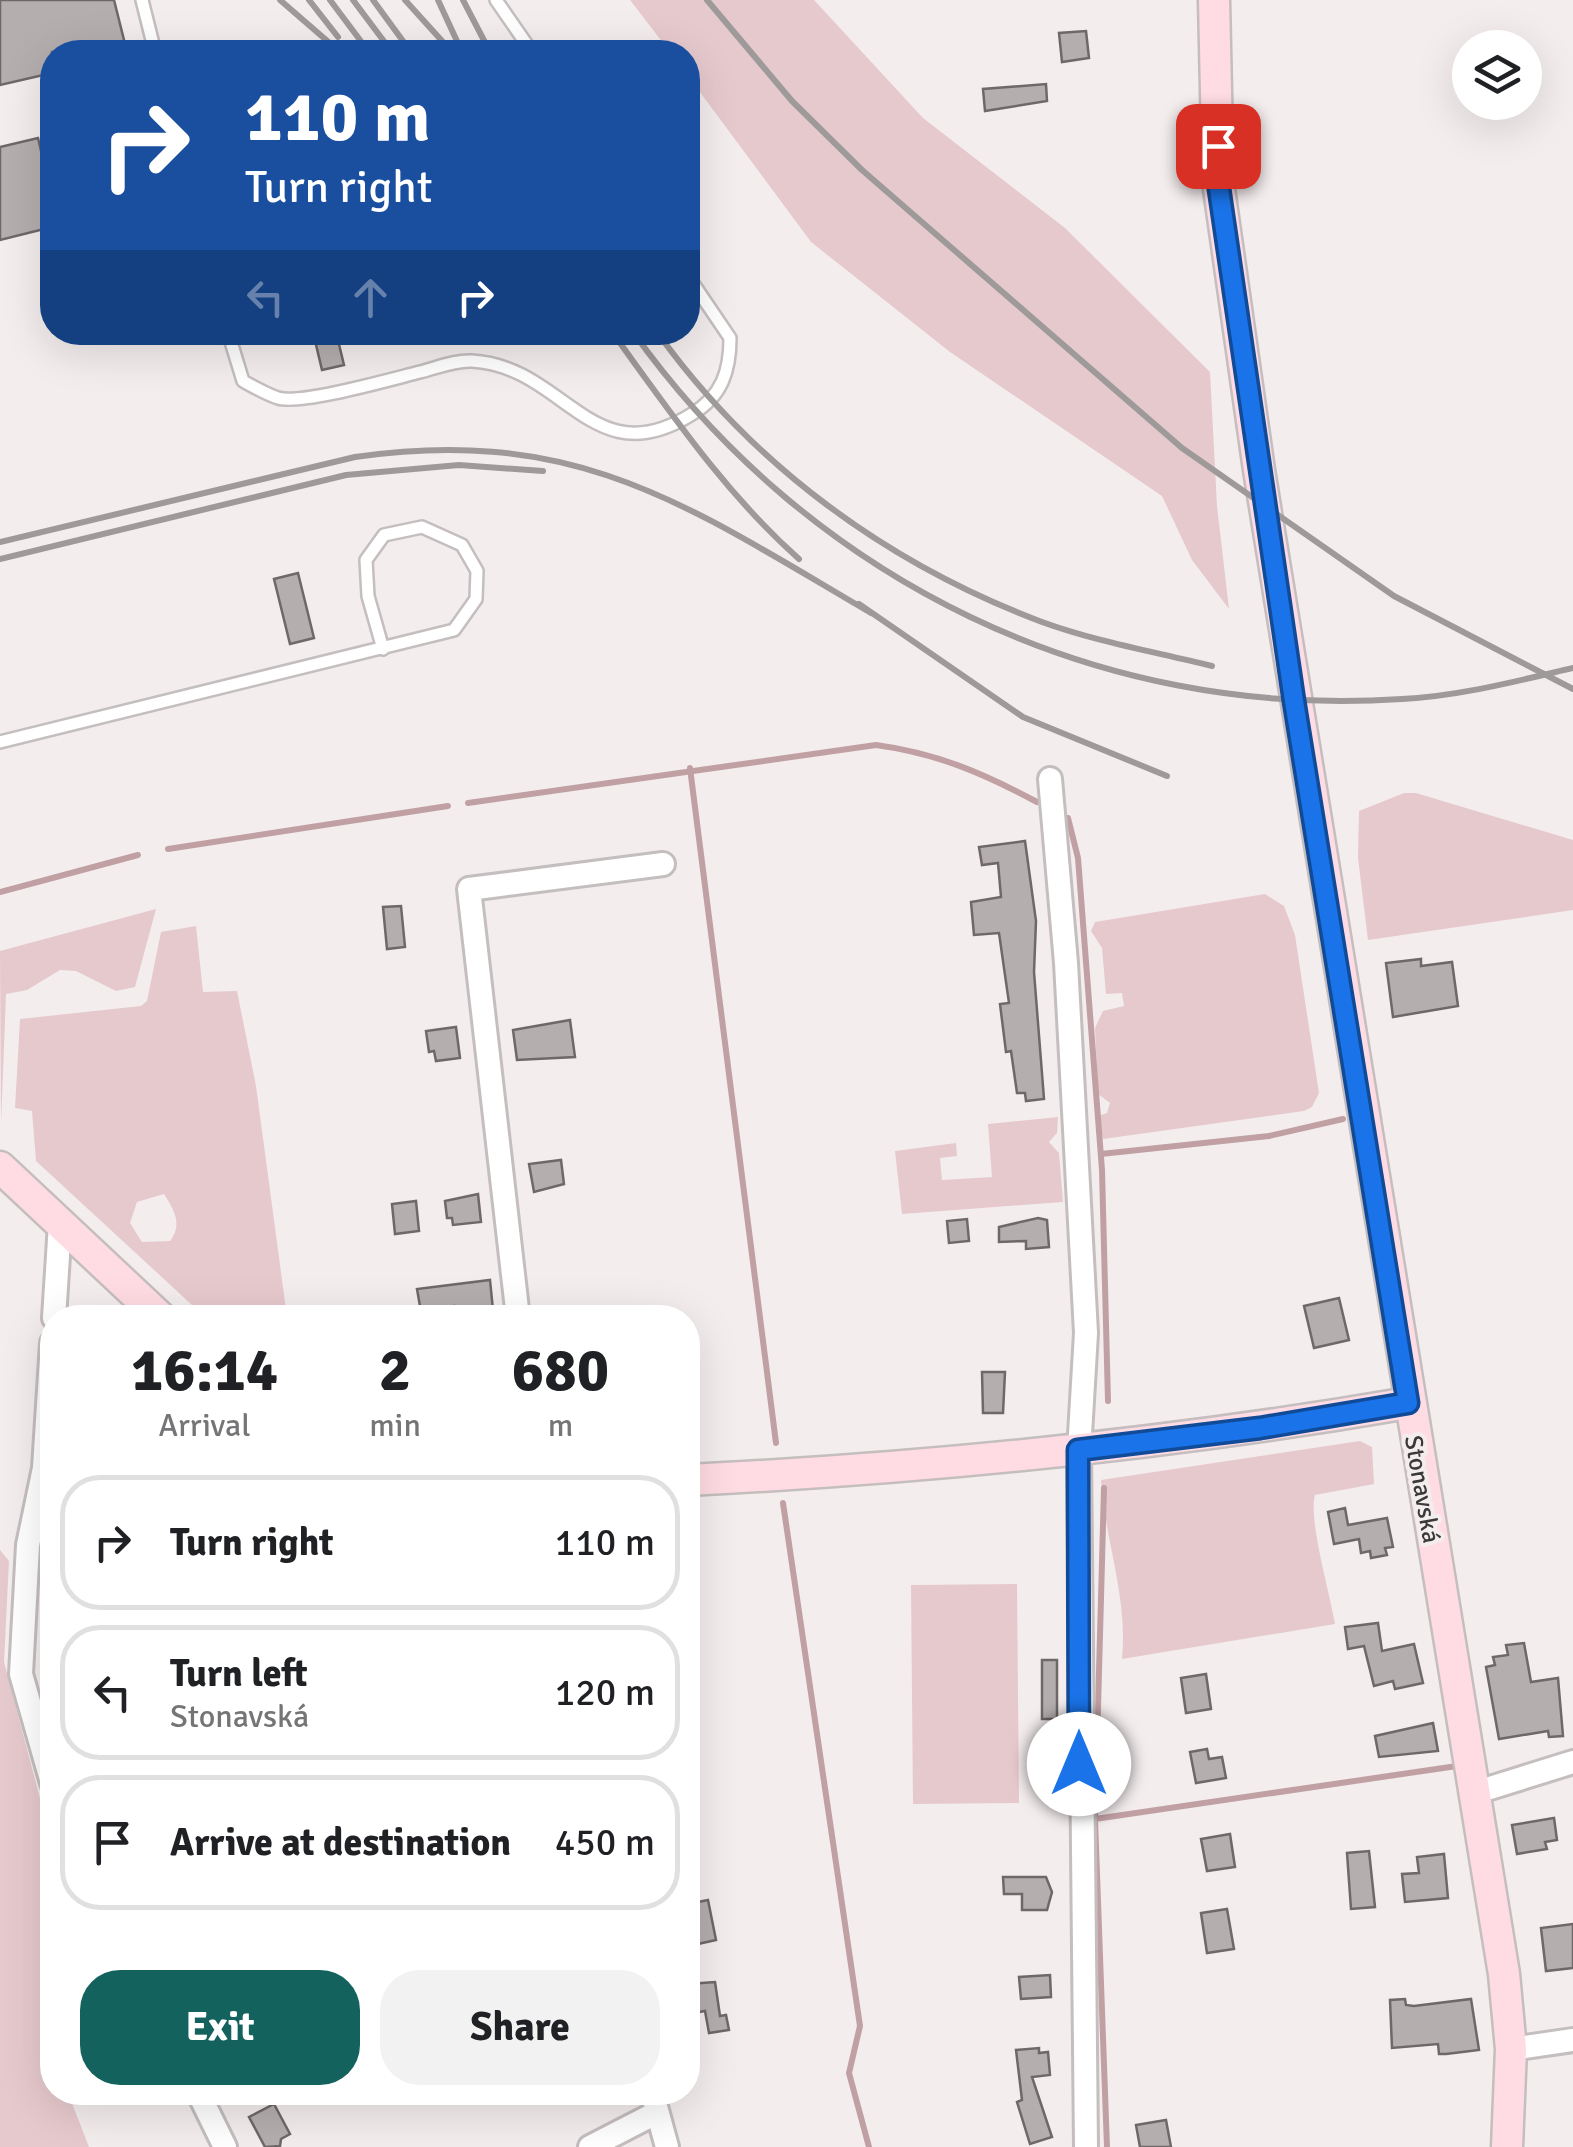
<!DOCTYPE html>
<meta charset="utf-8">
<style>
:root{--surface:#fff;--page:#f2f2f2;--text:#202124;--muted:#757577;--line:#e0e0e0;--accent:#14625d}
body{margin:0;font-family:Signika,sans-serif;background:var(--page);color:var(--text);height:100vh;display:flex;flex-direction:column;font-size:38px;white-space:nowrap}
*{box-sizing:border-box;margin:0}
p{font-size:32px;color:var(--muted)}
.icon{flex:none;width:55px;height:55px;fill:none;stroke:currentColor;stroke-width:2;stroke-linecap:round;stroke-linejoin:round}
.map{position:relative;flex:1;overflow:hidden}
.drawer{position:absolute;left:40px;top:1305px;width:660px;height:800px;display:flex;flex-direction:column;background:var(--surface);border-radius:40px;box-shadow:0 10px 40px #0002}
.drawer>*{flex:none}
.top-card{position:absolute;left:40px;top:40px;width:660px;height:305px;border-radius:40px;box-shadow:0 10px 40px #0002;background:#1a4fa0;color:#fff;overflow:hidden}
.buttons{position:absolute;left:1452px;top:30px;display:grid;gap:20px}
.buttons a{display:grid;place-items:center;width:90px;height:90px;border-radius:50%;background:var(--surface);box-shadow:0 10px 40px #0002;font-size:50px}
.pin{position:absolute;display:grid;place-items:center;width:85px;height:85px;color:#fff;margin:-42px;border-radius:20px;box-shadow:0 5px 15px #0006}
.me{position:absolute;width:110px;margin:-55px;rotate:0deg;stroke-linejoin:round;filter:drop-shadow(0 0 8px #0008)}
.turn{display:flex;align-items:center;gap:35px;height:210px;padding:0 40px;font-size:45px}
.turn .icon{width:130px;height:130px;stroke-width:2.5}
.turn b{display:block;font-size:70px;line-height:85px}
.lanes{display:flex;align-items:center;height:95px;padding:0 40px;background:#0003;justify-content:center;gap:50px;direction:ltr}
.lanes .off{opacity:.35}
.eta{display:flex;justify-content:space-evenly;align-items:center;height:170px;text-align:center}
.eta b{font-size:60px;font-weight:700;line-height:70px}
.primary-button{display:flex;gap:20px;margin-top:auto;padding:20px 40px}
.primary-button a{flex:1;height:115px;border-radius:40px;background:var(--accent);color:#fff;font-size:40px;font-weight:700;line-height:115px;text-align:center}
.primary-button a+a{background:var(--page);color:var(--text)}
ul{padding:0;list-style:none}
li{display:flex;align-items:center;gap:30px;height:135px;margin:0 20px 15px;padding:0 20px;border:5px solid var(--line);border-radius:40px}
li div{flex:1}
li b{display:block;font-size:38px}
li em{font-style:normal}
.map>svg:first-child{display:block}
</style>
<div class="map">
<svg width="1573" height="2147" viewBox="0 0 1573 2147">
<rect width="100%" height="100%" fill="#f4edee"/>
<g fill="#e6c9cd" fill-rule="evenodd">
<path d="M630,0H814L923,118L1065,228L1210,372L1217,506L1229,609L1192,560L1162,496L950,352L811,242L688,76V52H670Z"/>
<path d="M1404,793H1416L1573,840V910L1368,940L1358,858L1359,811Z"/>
<path d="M1265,894L1284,906L1295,935L1319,1093L1312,1107L1304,1111L1103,1139L1098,1116L1107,1113L1110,1103L1098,1094L1095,1028L1103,1011L1124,1006L1122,993L1106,994L1102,948L1091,931L1095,922Z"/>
<path d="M156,909L135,987L116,991L76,971L60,970L27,990L6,994L1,1124L0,951Z"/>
<path d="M196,926L203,992L237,991L256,1086L287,1317H258L252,1307L228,1306L233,1317H205L36,1161L32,1111L15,1108L20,1019L141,1006L147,1001L161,932ZM164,1194C174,1210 183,1224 170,1241L142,1242L130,1223L137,1202Z"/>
<path d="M1058,1117L1057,1133L1049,1142L1059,1153L1063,1202L902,1214L895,1151L956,1143L957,1156L940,1158L942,1180L992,1177L988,1124Z"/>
<path d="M1360,1441L1372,1447L1374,1484L1315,1495C1308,1519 1330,1593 1335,1624L1122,1659C1128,1597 1105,1541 1101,1480Z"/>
<path d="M0,1550L9,1561L4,1662L52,1844V1916L47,1949L52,2092L68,2093L89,2147H0Z"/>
<path d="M1017,1584L1019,1803L913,1804L911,1585Z"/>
</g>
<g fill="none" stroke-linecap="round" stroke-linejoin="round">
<g stroke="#c1a0a4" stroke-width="6">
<path d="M690,768L776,1443"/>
<path d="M468,803L876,745C936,753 983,773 1037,802"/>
<path d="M1068,818L1078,858L1102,1170L1108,1401"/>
<path d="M168,849L448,806"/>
<path d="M0,892L138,855"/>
<path d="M1101,1154L1269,1136L1343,1119"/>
<path d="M1104,1488L1095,1819L1107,2147"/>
<path d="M783,1503L860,2026L849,2073L869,2147"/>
<path d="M1095,1819L1457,1766"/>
</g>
</g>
<g fill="#b5aeaf" stroke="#6e6869" stroke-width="2.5">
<path d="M0,0H114L127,52H52V73L0,85Z"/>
<path d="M1086,31L1089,58L1062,62L1059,33Z"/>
<path d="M1046,84L1047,101L985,111L983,89Z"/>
<path d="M38,138L52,198V227L0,240V147Z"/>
<path d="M313,332H336L344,365L322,370Z"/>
<path d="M298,573L314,638L290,644L274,579Z"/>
<path d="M1025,841L1036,921L1034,972L1044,1099L1026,1101L1025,1093H1017L1011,1051L1006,1052L1000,1004L1009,1003L999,933L974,935L971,902L1001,897L998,863L982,865L979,847Z"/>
<path d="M401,906L405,947L387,949L383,907Z"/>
<path d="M1421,959V966L1452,962L1458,1006L1393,1017L1386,963Z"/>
<path d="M570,1020L575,1057L517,1060L513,1030Z"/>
<path d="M456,1027L460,1058L436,1061L434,1051L429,1052L426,1031Z"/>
<path d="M561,1160L564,1184L534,1192L529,1164Z"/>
<path d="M478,1194L481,1222L453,1225L452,1218H447L445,1201Z"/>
<path d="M416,1201L419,1231L395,1234L392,1204Z"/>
<path d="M1038,1218L1047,1220L1049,1247L1026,1249V1241L999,1242V1227Z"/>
<path d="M967,1219L969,1241L949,1243L947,1221Z"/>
<path d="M490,1280L493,1310L455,1315L454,1306L421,1312L417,1289Z"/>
<path d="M1339,1298L1349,1340L1314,1348L1304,1306Z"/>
<path d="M982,1372H1005L1003,1413H983Z"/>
<path d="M1345,1508L1348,1525L1387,1518L1393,1547L1385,1548L1387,1555L1371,1558L1370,1551L1361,1553L1359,1539L1334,1544L1328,1512Z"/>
<path d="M1378,1623L1382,1651L1414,1644L1423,1683L1395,1689L1393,1681L1374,1686L1364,1646L1348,1649L1345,1627Z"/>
<path d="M1524,1643L1531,1682L1558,1678L1563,1736L1549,1737L1548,1731L1499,1739L1486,1667L1495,1665L1493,1657L1508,1655L1506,1645Z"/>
<rect x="1042" y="1660" width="15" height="59"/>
<path d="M1206,1674L1211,1709L1186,1713L1181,1678Z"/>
<path d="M1433,1723L1438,1751L1379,1757L1375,1736Z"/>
<path d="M1207,1749L1209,1759L1222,1757L1226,1778L1196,1783L1190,1752Z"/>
<path d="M1554,1818L1557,1840L1545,1842L1547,1849L1517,1854L1512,1825Z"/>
<path d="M1230,1834L1235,1867L1207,1871L1201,1839Z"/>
<path d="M1369,1851L1375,1907L1351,1909L1347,1853Z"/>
<path d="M1444,1854L1448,1898L1405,1902L1402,1874L1419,1873L1417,1857Z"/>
<path d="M1003,1877H1046L1052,1892L1047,1910H1022V1894H1004Z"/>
<path d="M708,1900L716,1940L698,1944L688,1904Z"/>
<path d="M1227,1909L1234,1949L1207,1953L1201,1913Z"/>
<path d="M1573,1924V1968L1546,1971L1541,1928Z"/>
<path d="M1050,1975L1051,1997L1021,1999L1019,1977Z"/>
<path d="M715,1982L720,2016L726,2015L729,2030L709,2033L705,2011L688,2014V1984Z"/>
<path d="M1405,1999L1406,2005L1414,2006L1471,1999L1479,2050L1446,2054H1439L1438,2044L1392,2048L1390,2000Z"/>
<path d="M1039,2048V2053L1048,2052L1050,2075L1032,2077L1052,2137L1030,2144L1017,2102L1022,2100L1016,2050Z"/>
<path d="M274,2104L290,2134L281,2139L280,2146L265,2147L249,2117Z"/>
<path d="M1166,2120L1171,2147H1140L1136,2125Z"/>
</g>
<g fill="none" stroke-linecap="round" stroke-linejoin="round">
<g stroke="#c5bebf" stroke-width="16">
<g id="lane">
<path d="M142,0L155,52"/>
<path d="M496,0L532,52"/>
<path d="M228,332L243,381C254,387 266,394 278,398C301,405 392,379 420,372C436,368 455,360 472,361C565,366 592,477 692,414C722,396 730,371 730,338L688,276"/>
<path d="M0,742L454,630L476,599L477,571L462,545L422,527L384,535L366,560L368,596L383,649"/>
</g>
</g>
<g stroke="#c5bebf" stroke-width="28">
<g id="street">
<path d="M1050,779L1066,963L1086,1333L1079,1451L1086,2147"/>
<path d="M54,1318L60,1224"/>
<path d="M518,1318L469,889L663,864"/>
<path d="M52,1343L44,1468L28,1545L21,1674L52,1783"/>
<path d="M1474,1793L1573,1762"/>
<path d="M1511,2049L1573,2040"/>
<path d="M198,2092L225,2147"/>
<path d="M652,2092L667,2147"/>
<path d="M590,2147L656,2113"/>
</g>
</g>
<g stroke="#c5bebf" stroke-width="35">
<g id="secondary">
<path d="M1214,0L1218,182L1259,470L1504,1974L1511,2049L1507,2147"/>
<path d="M0,1167L161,1318"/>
<path d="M688,1480C929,1468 1170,1444 1408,1403"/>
</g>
</g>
<use href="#lane" stroke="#fff" stroke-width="11"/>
<use href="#street" stroke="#fff" stroke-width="22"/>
<use href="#secondary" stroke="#ffdce3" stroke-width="30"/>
<g stroke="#9e9a9a" stroke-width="6">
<path d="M280,0L340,52"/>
<path d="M309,0L338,37"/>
<path d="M330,0L369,52"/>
<path d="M353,0L392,52"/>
<path d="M373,0L411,52"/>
<path d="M405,0L452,52"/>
<path d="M438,0L462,52"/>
<path d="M463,0L490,52"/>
<path d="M707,0L792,101L862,170L1182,448L1394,596L1573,689"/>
<path d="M612,332C671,413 725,493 799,559"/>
<path d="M633,332C811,581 1097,720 1402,699C1460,696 1517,681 1573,668"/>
<path d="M657,332C753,466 888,564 1042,622C1097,642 1156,652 1212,666"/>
<path d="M0,542L355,457C578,425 688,506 871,613"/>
<path d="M0,559L346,475L459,465L543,471"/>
<path d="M859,604L1023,717L1167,776"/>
</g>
</g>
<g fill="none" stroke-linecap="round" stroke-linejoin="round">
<g stroke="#114b97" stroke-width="25">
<path id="route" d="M1079,1764L1078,1450L1260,1428L1408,1403L1294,701L1218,182V146"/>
</g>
<use href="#route" stroke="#1a73e8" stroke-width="18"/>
</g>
<g text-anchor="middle" stroke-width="8" stroke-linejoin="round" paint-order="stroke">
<g font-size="25" fill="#3a3838" stroke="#f4edee">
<text transform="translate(1423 1489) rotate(80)" y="9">Stonavská</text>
</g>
</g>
</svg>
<div class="buttons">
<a><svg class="icon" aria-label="layers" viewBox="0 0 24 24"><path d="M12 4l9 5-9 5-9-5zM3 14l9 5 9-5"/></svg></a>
</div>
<div class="pin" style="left:1218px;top:146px;background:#d93025"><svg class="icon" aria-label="arrive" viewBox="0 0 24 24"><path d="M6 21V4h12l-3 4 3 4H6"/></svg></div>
<svg class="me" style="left:1079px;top:1764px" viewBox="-20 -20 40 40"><circle r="19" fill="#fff"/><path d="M0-13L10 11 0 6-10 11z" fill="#1a73e8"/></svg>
<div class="top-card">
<div class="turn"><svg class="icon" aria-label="right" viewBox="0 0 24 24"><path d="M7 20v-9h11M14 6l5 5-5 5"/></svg><div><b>110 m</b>Turn right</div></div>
<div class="lanes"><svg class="icon off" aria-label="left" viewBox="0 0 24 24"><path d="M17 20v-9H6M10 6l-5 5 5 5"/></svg><svg class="icon off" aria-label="ahead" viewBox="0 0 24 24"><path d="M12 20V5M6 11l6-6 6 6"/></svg><svg class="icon" aria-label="right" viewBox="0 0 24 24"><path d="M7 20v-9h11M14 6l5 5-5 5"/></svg></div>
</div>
<section class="drawer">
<div class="eta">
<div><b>16:14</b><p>Arrival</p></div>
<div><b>2</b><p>min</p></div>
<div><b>680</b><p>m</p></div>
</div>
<ul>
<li><svg class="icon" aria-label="right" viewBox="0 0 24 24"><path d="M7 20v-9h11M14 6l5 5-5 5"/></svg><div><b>Turn right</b></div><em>110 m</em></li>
<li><svg class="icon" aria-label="left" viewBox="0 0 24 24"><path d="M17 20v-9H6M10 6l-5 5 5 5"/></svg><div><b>Turn left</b><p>Stonavská</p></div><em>120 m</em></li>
<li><svg class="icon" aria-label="arrive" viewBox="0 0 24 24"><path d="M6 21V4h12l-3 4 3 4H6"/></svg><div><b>Arrive at destination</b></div><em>450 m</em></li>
</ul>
<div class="primary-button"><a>Exit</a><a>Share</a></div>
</section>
</div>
